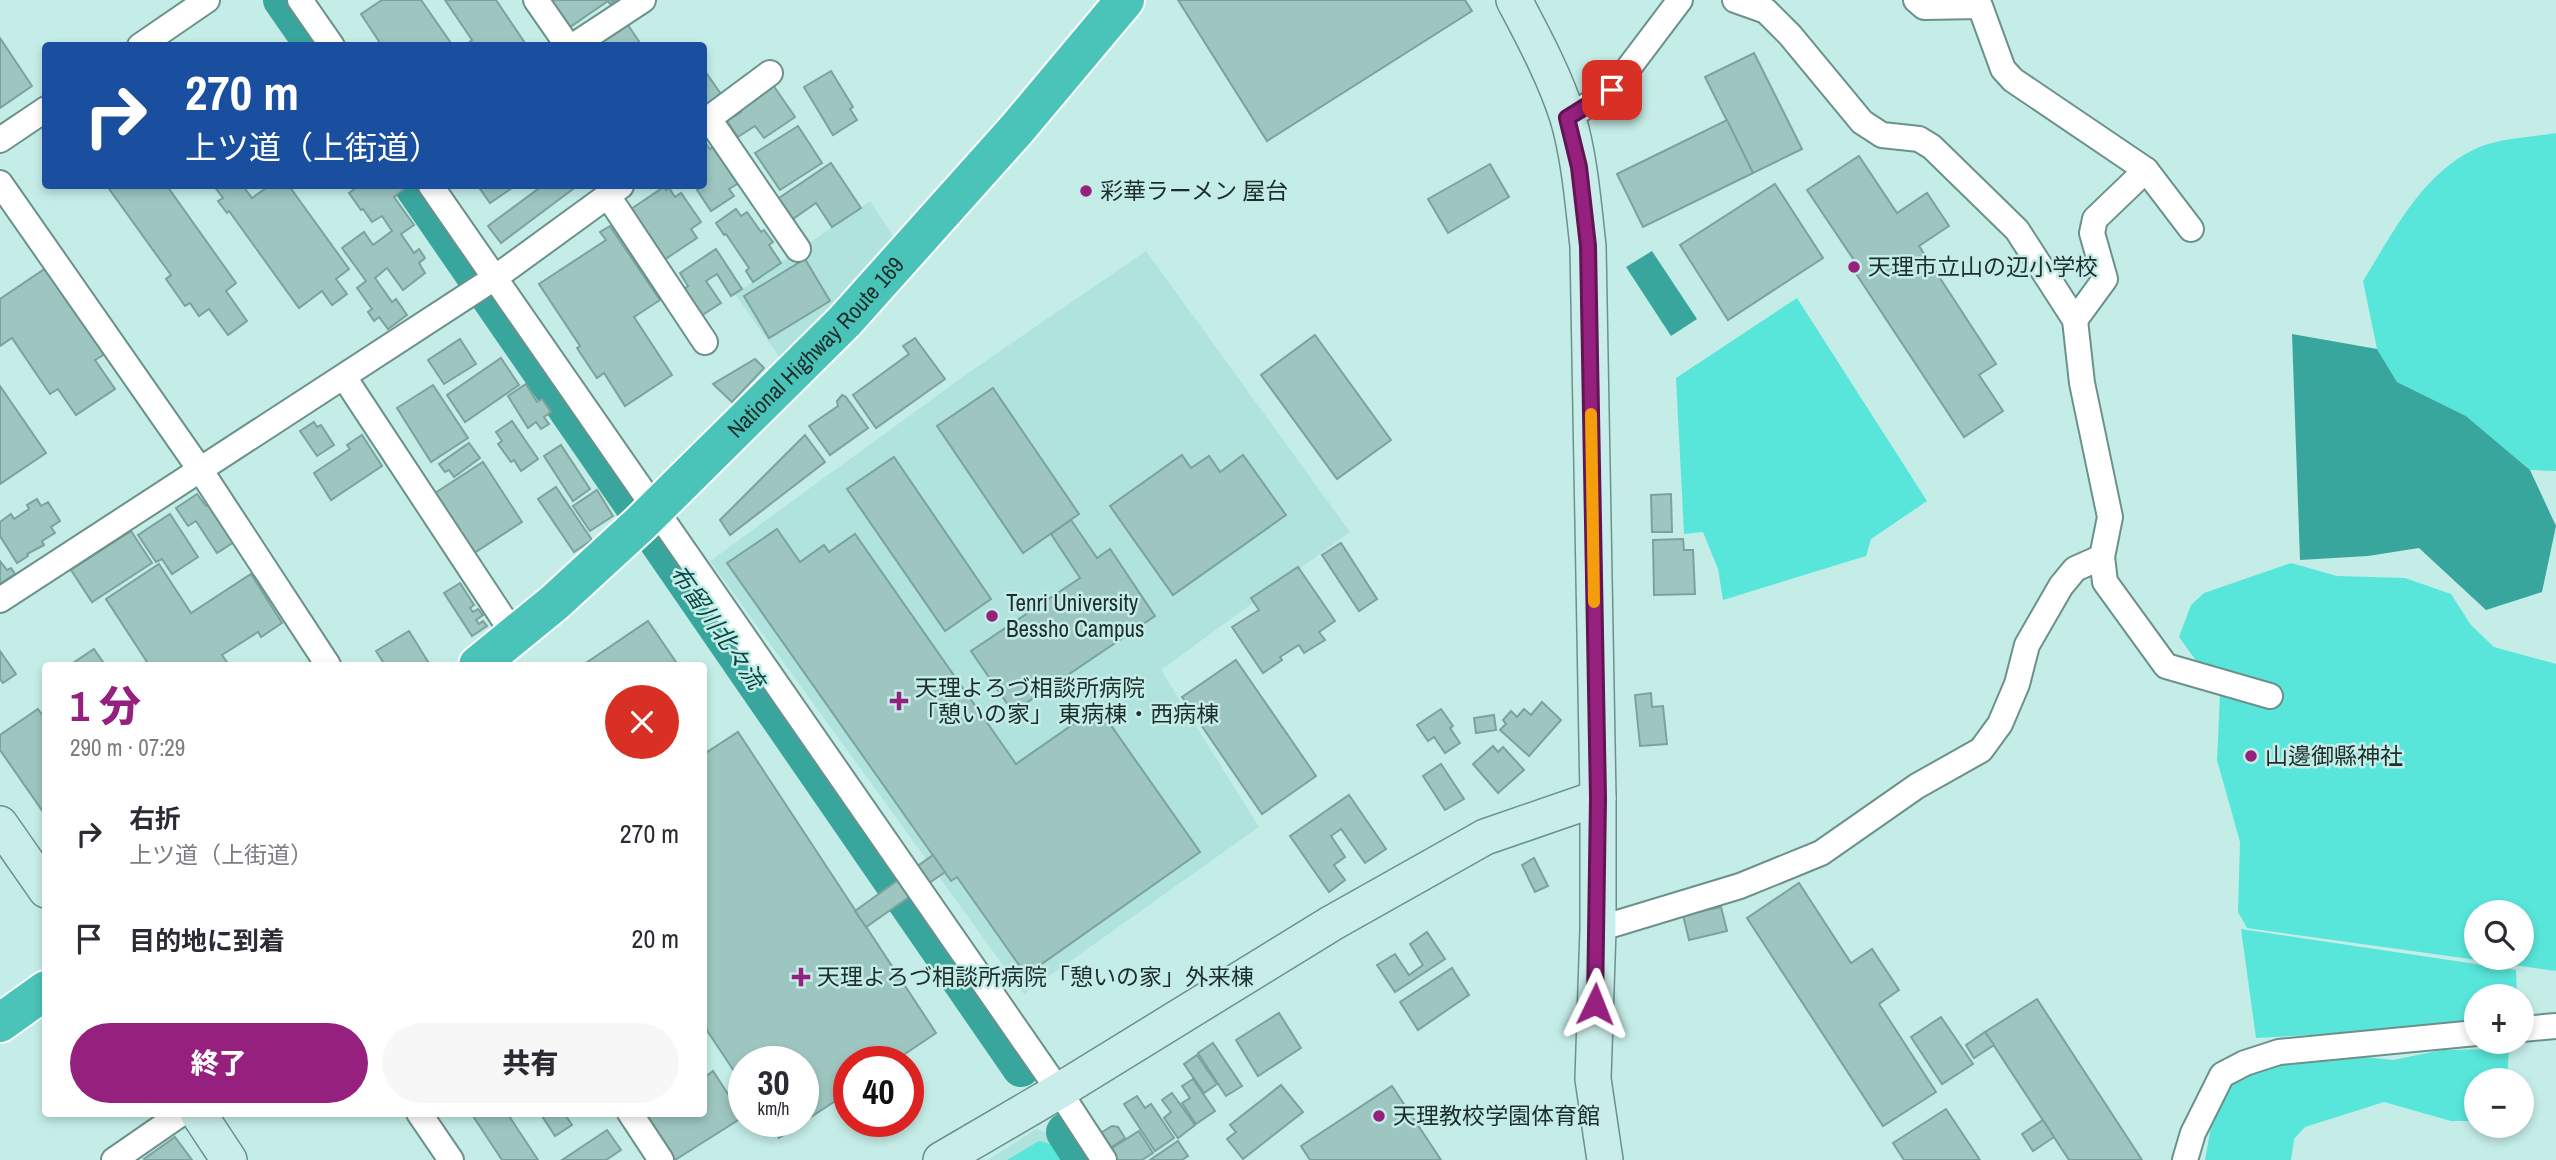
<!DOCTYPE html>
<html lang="ja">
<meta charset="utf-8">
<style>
:root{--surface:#fff;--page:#f7f7f7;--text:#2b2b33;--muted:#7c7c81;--accent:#95207e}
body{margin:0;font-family:"Archivo Narrow","Noto Sans JP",sans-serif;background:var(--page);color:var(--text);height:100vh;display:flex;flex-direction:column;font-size:26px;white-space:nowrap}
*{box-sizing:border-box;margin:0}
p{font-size:23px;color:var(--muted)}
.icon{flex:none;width:38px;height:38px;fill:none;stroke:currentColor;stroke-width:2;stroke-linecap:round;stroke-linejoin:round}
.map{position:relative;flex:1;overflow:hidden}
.side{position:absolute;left:42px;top:662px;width:665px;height:455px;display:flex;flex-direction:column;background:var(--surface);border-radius:7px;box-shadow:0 4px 10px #0003}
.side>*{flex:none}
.guide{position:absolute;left:42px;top:42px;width:665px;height:147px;border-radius:7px;box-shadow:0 4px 10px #0003;background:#1a4fa0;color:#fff;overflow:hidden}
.buttons{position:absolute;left:2464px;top:900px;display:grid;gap:14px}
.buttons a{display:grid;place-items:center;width:70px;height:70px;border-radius:50%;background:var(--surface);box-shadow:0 4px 10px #0003;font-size:35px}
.speed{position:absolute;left:728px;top:1046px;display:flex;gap:14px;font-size:35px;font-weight:700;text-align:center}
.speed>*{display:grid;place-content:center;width:91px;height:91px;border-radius:50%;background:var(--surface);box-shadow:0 4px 10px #0003;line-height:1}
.speed small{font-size:18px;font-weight:400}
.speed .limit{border:10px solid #d22;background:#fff;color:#111}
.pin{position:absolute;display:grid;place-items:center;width:60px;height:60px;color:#fff;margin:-30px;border-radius:14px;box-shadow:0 4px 10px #0006}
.me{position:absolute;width:77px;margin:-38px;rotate:2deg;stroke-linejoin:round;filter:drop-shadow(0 0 5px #0008)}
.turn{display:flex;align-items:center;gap:24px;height:147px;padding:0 28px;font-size:32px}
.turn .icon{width:91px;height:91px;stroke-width:2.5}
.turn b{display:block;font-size:49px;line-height:60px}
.round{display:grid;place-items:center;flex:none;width:74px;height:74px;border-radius:37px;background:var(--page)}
.summary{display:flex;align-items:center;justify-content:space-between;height:119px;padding:0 28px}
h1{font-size:42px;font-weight:800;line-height:52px;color:var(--accent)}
.button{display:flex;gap:14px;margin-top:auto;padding:14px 28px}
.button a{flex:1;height:80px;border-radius:42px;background:var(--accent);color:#fff;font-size:28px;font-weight:800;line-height:80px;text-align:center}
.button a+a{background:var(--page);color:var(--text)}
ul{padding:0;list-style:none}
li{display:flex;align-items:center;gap:21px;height:105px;padding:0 28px}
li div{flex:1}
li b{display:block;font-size:26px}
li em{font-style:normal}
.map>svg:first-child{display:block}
</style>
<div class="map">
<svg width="2556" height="1160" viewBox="0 0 2556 1160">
<rect width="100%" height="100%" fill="#c5ede8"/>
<g fill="#b0e3dd">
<path d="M870,201L897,242L782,361L735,294Z"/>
<path d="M1146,251L1350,532L1161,670L1259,827L1024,994L710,561L968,373Z"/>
<path d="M1036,1129L1061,1137L1076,1160H988Z"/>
</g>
<g fill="#58e6da" fill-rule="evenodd">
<path d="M2556,133V471L2530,470L2466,416L2397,382L2377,349L2363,281C2394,231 2424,169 2482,146C2504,138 2532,137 2556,133Z"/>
<path d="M1797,298L1927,501L1871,539L1866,556L1723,600L1718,569L1703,532L1684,534L1676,378Z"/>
<path d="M2291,563L2337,576L2405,578L2451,594L2471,625L2494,647L2556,664V971L2247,928L2238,912L2240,842L2217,760L2220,694L2179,637L2191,605L2204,593ZM2476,912H2522V957H2476Z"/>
<path d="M2241,929L2516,970L2517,996H2476V1026L2256,1038Z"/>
<path d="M2509,1049L2507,1080H2476V1121H2451L2384,1102L2305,1127L2294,1139L2291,1160H2205L2218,1087L2244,1064L2325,1053L2393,1060L2442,1050Z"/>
<path d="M1039,1141L1058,1146L1067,1160H1007Z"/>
</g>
<g fill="#39a69d">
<path d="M1652,251L1697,319L1671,336L1626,267Z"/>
<path d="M2292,334L2377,349L2397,382L2466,416L2530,470L2556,526L2542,592L2486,610L2419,548L2368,556L2300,560Z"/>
</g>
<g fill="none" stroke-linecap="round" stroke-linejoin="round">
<g stroke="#39a69d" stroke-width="38">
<path d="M282,0L314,46"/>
<path d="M413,186L1021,1068"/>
<path d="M1065,1132L1083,1160"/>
</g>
</g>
<g fill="#9ec6c1" stroke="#7ba29d" stroke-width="2">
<path d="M382,0H421L453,46H382L361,14Z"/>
<path d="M445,0H496L527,46H465L472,40Z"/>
<path d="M551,0H616L610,4L608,1L570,27Z"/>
<path d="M1178,0H1465L1472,11L1267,141Z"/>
<path d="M628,25L642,46H604L602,42Z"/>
<path d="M0,38L32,86L0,108Z"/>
<path d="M1754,53L1802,149L1753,173L1705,77Z"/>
<path d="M831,71L853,107L850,109L857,120L833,135L804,87Z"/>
<path d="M707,74L721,94L704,107V77Z"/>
<path d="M773,85L795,117L764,138L755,126L738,137L727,121L741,112L739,109Z"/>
<path d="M1727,120L1753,173L1643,227L1617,174Z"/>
<path d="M798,126L822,163L780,190L755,153Z"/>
<path d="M707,145L710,149L715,146L739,183L729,189L734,196L711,211L697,190L700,188L699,186H704V148Z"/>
<path d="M1859,156L1897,213L1927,193L1949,226L1919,246L1996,364L1979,375L2003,411L1964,437L1849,263L1854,260L1807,190Z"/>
<path d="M831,163L861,208L832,227L816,203L790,221L776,200Z"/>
<path d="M1490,164L1509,197L1448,233L1428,199Z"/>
<path d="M1775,184L1823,258L1728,320L1680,245Z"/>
<path d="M107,186H167L236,283L226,291L247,321L228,335L209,309L199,316L190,303L185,306L166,279L171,275Z"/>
<path d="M214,186H243L252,198L269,186H289L349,269L336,279L347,294L332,305L322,291L299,308L229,211L227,213L218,201L223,198Z"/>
<path d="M356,186H408L394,197L414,225L401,234L414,253L419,249L425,258L419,263L425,273L403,290L387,268L375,278L392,302L396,299L407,315L388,329L379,317L374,321L368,312L372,309L357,288L366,281L342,248L364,232L373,245L392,231L382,216L372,222L363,209L361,210L349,193L357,187Z"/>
<path d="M478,186H515L490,203Z"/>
<path d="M542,186H577L501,243L488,226Z"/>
<path d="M664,187L666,190L669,188L675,197L681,193L701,222L691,229L697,238L664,260L631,209Z"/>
<path d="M736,209L741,216L747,212L761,232L764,230L773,242L769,245L781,263L753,282L746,271L749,268L726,234L724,235L716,223Z"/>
<path d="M610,226L660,300L634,317L672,375L625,406L604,373L597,378L577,348L580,346L539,284L606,240L600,232Z"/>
<path d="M716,249L742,289L731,296L717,274L706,281L721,303L701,316L683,290L688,286L680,273Z"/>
<path d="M805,259L830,301L769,338L744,296Z"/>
<path d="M46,268L105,354L95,360L115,389L76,415L58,389L50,394L12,338L0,346V299Z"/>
<path d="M1315,335L1391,440L1337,479L1261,375Z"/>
<path d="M915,338L945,379L876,428L853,395L909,354L903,346Z"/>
<path d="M460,339L476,364L444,384L428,360Z"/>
<path d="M501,358L519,385L465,422L447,395Z"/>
<path d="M755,359L764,368L732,402L713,384Z"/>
<path d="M526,384L537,402L542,399L551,412L544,417L549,424L541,429L536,422L528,428L508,396Z"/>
<path d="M433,385L468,438L431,462L397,408Z"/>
<path d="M0,386L46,453L0,484Z"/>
<path d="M993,388L1079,514L1023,553L937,426Z"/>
<path d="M842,395L846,397L868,428L830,455L809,426L838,406L837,401Z"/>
<path d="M512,421L538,459L521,471L514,460L511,462L498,444L502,441L496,432Z"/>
<path d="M314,422L317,427L321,425L334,445L317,456L300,431Z"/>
<path d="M362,435L382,466L331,500L314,473L350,449L347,445Z"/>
<path d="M805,435L825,462L730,535L720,520Z"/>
<path d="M469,443L480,458L454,477L449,470L445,472L439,464Z"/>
<path d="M561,445L590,489L573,501L544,456Z"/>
<path d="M1182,455L1191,468L1209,456L1220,472L1243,455L1286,515L1173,595L1110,506Z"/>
<path d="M894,457L991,599L945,631L847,489Z"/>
<path d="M483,462L522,522L471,555L432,495Z"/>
<path d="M556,487L592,540L574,552L538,499Z"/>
<path d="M597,490L613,516L590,531L573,506Z"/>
<path d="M197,494L206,506L209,504L234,542L217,553L196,521L188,526L176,508Z"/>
<path d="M1671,494L1672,532H1652L1651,495Z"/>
<path d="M37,499L41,506L48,502L60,521L51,527L55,533L42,541L44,545L27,554L28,556L17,563L0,536V522L11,514L14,519L29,509L27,505Z"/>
<path d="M170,514L198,557L172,574L162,559L156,562L138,535Z"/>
<path d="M1071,520L1097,558L1110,549L1155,616L1013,712L971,651L1080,578L1051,534Z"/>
<path d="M777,529L800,562L824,545L829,552L855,534L1016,764L1098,707L1200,852L1026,975L957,877L951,881L727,563Z"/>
<path d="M131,531L152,563L92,602L71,570Z"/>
<path d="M1683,539L1684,550H1693L1695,594L1654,595L1653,540Z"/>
<path d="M1341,543L1377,599L1359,611L1322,555Z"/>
<path d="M0,561L7,570L11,568L15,574L0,584Z"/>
<path d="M159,564L191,613L251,574L282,623L261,637L258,632L222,655L229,665H149L106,599Z"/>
<path d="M1298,567L1335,621L1319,632L1325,640L1304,653L1299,645L1280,657L1282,660L1263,673L1232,627L1259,610L1251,598Z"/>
<path d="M460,583L474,605L470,608L473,612L478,609L483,615L476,620L479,624L483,621L487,626L472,636L444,593Z"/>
<path d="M648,621L678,665H583Z"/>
<path d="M409,631L430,665H381L383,662L376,651Z"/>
<path d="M94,649L105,665H70Z"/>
<path d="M0,651L16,674L3,683L0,679Z"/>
<path d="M1236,660L1316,776L1262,814L1182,697Z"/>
<path d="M1651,693L1652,707L1663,706L1667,744L1640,746L1635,695Z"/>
<path d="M1542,702L1561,720L1529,756L1500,730L1506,724L1503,720L1511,711L1517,717L1524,709L1531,715Z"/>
<path d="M38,709L43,716L46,713V816L0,750V735Z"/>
<path d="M1441,709L1453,726L1450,728L1460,743L1445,753L1434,737L1428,741L1417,725Z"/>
<path d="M1494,715L1496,730L1476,733L1474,718Z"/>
<path d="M738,732L936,1033L893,1062H849V1092L779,1138L768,1122H803V1062H744V1086L704,1026V754Z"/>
<path d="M1493,746L1498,752L1503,747L1524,770L1498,793L1473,764Z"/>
<path d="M1441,764L1464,799L1445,810L1423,776Z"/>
<path d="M1349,795L1386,849L1365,863L1341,829L1331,836L1345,857L1334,865L1345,880L1329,892L1290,836Z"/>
<path d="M933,855L945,872L866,927L855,911Z"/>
<path d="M1534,858L1548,886L1535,892L1522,865Z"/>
<path d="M1799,883L1851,963L1872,949L1899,990L1879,1004L1936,1092L1883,1126L1747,918Z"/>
<path d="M1721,907L1727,931L1689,940L1683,915Z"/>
<path d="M1427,932L1445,959L1395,992L1377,965L1395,954L1409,975L1423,965L1410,944Z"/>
<path d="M1452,968L1469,995L1418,1030L1400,1002Z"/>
<path d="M2037,999L2142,1160H2069L1985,1032Z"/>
<path d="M1279,1013L1301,1048L1258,1076L1236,1040Z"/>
<path d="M1941,1017L1973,1064L1942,1084L1911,1037Z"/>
<path d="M1985,1032L1994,1045L1974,1058L1966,1045Z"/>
<path d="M1213,1043L1242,1086L1226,1096L1198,1053Z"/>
<path d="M1197,1055L1217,1084L1204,1093L1184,1064Z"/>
<path d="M713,1071L743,1117L675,1160L646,1116L650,1113H704V1078Z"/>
<path d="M1193,1079L1215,1111L1196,1124L1182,1103L1190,1098L1182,1086Z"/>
<path d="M1281,1085L1303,1112L1243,1159L1227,1139L1236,1132L1230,1125Z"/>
<path d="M1392,1086L1441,1160H1310L1301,1146Z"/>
<path d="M1172,1093L1195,1125L1178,1138L1164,1118L1171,1112L1162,1100Z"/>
<path d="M1137,1096L1145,1108L1151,1104L1174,1138L1155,1151L1124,1104Z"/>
<path d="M1946,1109L1980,1160H1904L1893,1143Z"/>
<path d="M471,1113H507L538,1160H502Z"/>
<path d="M540,1113H564L572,1125L555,1136Z"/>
<path d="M2043,1120L2054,1137L2033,1151L2022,1134Z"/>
<path d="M1112,1126L1118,1127L1125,1138L1109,1149L1099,1134Z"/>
<path d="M607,1130L621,1150L606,1160H562Z"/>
<path d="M1139,1131L1153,1153L1142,1160H1116L1109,1150Z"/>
<path d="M175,1137L192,1160H145L144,1159Z"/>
<path d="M1178,1141L1188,1156L1182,1160H1150Z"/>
</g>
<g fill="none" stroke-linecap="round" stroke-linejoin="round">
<g stroke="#6b918d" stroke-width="28">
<g id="street">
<path d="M300,0L332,46"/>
<path d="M536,0L568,46"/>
<path d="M1735,0L1766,11L1790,35L1862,122L1882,135L1919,139L1932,147L2017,230L2075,320L2082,383L2110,517L2102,557L2105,582L2166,666L2270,696"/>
<path d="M1916,0L1924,7L1980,6L2003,69L2013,80L2146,170L2191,229"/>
<path d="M140,46L207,0"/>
<path d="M573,46L643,0"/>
<path d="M1567,118L1612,90L1680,0"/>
<path d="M709,119L798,249"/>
<path d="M704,122L770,73"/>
<path d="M0,140L46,109"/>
<path d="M0,183L201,471L328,665"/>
<path d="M431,186L1059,1091L1104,1160"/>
<path d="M608,196L705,342"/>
<path d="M2075,320L2105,279L2092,233L2095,219L2146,170"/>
<path d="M344,377L514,635"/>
<path d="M0,600L496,277L621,186"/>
<path d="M1598,929L1740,886L1821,853L1917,786L1981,750L2000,724L2017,684L2027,645L2061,586L2075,569L2102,557"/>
<path d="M2522,1029L2556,1026"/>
<path d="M419,1113L451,1160"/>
<path d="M630,1113L661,1160"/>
<path d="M114,1160L182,1113"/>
<path d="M2185,1160L2193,1133L2222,1075L2245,1063L2279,1052L2476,1033"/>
</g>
</g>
<g stroke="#6b918d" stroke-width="38">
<g id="secondary">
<path d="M1514,0C1534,38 1555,77 1568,118C1580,160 1583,203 1588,246L1598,798V929L1593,1079L1605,1160"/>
<path d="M0,824L46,890"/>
<path d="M198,1113L229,1160"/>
<path d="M941,1160L1059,1091L1332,923L1485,837L1598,798"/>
</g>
</g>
<g stroke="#fff" stroke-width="42">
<g id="highway">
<path id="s1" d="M478,665L554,603L640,524L845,321L1016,130L1125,0"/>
<path d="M0,1023L46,990"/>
</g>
</g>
<use href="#street" stroke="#fff" stroke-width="24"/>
<use href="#secondary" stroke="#c9edea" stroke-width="35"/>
<use href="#highway" stroke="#4ac3b9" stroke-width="38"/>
</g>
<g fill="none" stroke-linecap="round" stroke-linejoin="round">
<g stroke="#611552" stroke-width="18">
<path id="route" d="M1595,1004L1598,798L1588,246L1579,167L1567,118L1612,90"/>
</g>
<use href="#route" stroke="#95207e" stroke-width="12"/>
<path stroke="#f59e0b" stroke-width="12" d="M1591,414L1594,602"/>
</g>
<g fill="#95207e" stroke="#c5ede8" stroke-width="2.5">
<circle cx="1086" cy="191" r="7"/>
<circle cx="1854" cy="267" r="7"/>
<circle cx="992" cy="616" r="7"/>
<path d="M895.5 690.5h7v7h7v7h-7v7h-7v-7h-7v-7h7z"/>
<circle cx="2251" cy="756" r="7"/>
<path d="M797.5 966.5h7v7h7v7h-7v7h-7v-7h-7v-7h7z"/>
<circle cx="1379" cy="1116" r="7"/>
</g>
<g text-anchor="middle" stroke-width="5" stroke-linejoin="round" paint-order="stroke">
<g font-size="23" fill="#1e2e2c" stroke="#c5ede8" text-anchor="start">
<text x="1100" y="199">彩華ラーメン 屋台</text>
<text x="1868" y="275">天理市立山の辺小学校</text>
<text x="1006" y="611">Tenri University<tspan x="1006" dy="26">Bessho Campus</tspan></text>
<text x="915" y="696">天理よろづ相談所病院<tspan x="915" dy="26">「憩いの家」 東病棟・西病棟</tspan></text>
<text x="2265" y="764">山邊御縣神社</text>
<text x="817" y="985">天理よろづ相談所病院「憩いの家」外来棟</text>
<text x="1393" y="1124">天理教校学園体育館</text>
</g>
<g font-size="23" fill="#1e2e2c" stroke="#c5ede8">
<text dy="8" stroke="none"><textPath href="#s1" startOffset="464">National Highway Route 169</textPath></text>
</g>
<g font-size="24" font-style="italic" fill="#064944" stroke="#c5ede8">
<text transform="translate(717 627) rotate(55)" y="8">布留川北々流</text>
</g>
</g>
</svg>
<div class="buttons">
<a><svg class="icon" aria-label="search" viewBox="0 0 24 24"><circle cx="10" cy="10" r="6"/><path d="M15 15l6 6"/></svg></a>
<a>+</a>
<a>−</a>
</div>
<div class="speed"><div>30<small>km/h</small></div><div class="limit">40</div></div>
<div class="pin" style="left:1612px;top:90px;background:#d93025"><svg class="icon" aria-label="arrive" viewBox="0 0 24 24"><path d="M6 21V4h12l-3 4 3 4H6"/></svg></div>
<svg class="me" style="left:1595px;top:1004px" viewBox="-20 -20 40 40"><path d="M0-17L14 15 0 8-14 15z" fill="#95207e" stroke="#fff" stroke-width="4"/></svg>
<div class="guide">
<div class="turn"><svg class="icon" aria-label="right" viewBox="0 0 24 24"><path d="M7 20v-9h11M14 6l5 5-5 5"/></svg><div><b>270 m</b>上ツ道（上街道）</div></div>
</div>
<section class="side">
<div class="summary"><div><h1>1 分</h1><p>290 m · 07:29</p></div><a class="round" style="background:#d93025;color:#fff"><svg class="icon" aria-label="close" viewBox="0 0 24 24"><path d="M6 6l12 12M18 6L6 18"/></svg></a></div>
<ul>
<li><svg class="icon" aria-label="right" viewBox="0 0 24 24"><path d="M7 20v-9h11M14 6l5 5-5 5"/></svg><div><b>右折</b><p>上ツ道（上街道）</p></div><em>270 m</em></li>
<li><svg class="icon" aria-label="arrive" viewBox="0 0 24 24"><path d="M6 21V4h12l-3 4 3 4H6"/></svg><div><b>目的地に到着</b></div><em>20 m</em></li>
</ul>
<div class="button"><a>終了</a><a>共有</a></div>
</section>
</div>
